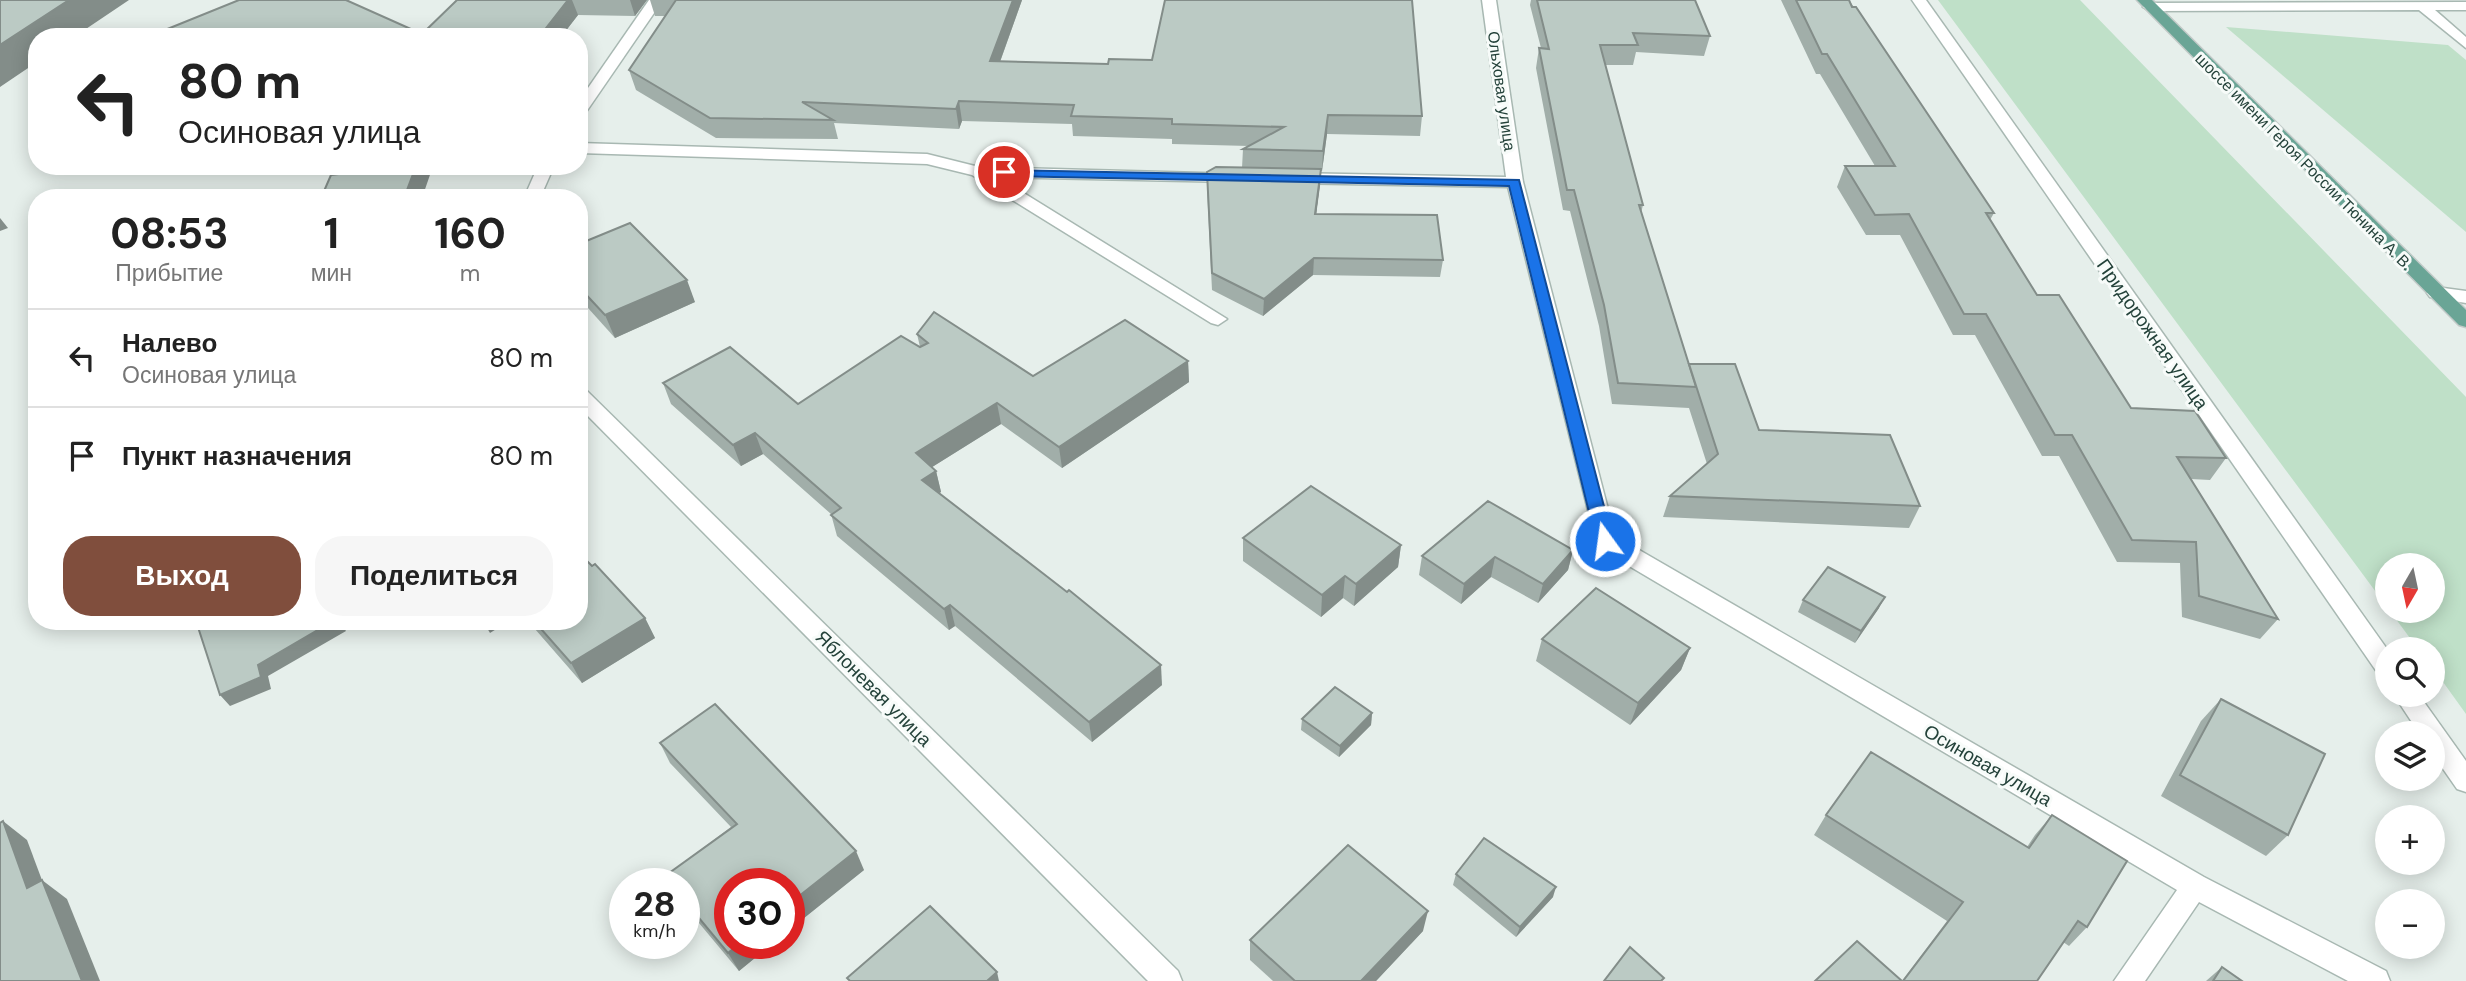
<!DOCTYPE html>
<html lang="ru">
<meta charset="utf-8">
<style>
:root{--surface:#fff;--page:#f6f6f6;--text:#222;--muted:#767676;--line:#e0e0e0;--accent:#804e3d}
body{margin:0;font-family:"DM Sans",sans-serif;background:var(--page);color:var(--text);height:100vh;display:flex;flex-direction:column;font-size:26px;white-space:nowrap}
*{box-sizing:border-box;margin:0}
p{font-size:23px;color:var(--muted)}
.icon{flex:none;width:38px;height:38px;fill:none;stroke:currentColor;stroke-width:2;stroke-linecap:round;stroke-linejoin:round}
.map{position:relative;flex:1;overflow:hidden}
.panel{position:absolute;left:28px;top:189px;width:560px;height:441px;display:flex;flex-direction:column;background:var(--surface);border-radius:28px;box-shadow:0 4px 18px #0003}
.panel>*{flex:none}
.guide{position:absolute;left:28px;top:28px;width:560px;height:147px;border-radius:28px;box-shadow:0 4px 18px #0003;background:#fff;color:var(--text);overflow:hidden}
.needle{width:46px;rotate:189deg}
.buttons{position:absolute;left:2375px;top:553px;display:grid;gap:14px}
.buttons a{display:grid;place-items:center;width:70px;height:70px;border-radius:50%;background:var(--surface);box-shadow:0 4px 18px #0003;font-size:35px}
.speed{position:absolute;left:609px;top:868px;display:flex;gap:14px;font-size:35px;font-weight:700;text-align:center}
.speed>*{display:grid;place-content:center;width:91px;height:91px;border-radius:50%;background:var(--surface);box-shadow:0 4px 18px #0003;line-height:1}
.speed small{font-size:18px;font-weight:400}
.speed .limit{border:10px solid #d22;background:#fff;color:#111}
.pin{position:absolute;display:grid;place-items:center;width:60px;height:60px;color:#fff;margin:-30px;border:4px solid #fff;border-radius:50%;box-shadow:0 2px 7px #0007}
.me{position:absolute;width:77px;margin:-38px;rotate:346deg;stroke-linejoin:round;filter:drop-shadow(0 0 5px #0008)}
.turn{display:flex;align-items:center;gap:24px;height:147px;padding:0 35px;font-size:32px}
.turn .icon{width:91px;height:91px;stroke-width:2.5}
.turn b{display:block;font-size:49px;line-height:60px}
.eta{display:flex;justify-content:space-evenly;align-items:center;height:119px;text-align:center}
.eta b{font-size:42px;font-weight:700;line-height:49px}
.primary-button{display:flex;gap:14px;margin-top:auto;padding:14px 35px}
.primary-button a{flex:1;height:80px;border-radius:28px;background:var(--accent);color:#fff;font-size:28px;font-weight:700;line-height:80px;text-align:center}
.primary-button a+a{background:var(--page);color:var(--text)}
ul{padding:0;list-style:none}
li{display:flex;align-items:center;gap:21px;height:98px;padding:0 35px;border-top:2px solid var(--line)}
li div{flex:1}
li b{display:block;font-size:26px}
li em{font-style:normal}
.map>svg:first-child{display:block}
</style>
<div class="map">
<svg width="2466" height="981" viewBox="0 0 2466 981">
<rect width="100%" height="100%" fill="#e6efeb"/>
<g fill="#bfe0c8">
<path d="M1938,0H2080L2466,397V714L2433,668L2432,649H2418L2390,611H2432V565H2387V607Z"/>
<path d="M2226,27L2448,45L2466,60V232Z"/>
</g>
<g fill="none" stroke-linecap="round" stroke-linejoin="round">
<g stroke="#a8b8b2" stroke-width="3">
<g id="minor">
<path d="M649,0H663L584,115L579,117V101Z"/>
<path d="M1482,0H1496L1523,182L1615,536L2204,877L2386,971L2390,981H2348L2199,902L2145,981H2114L2177,890L1597,547L1508,187L1291,183L1283,178L1291,173L1506,177Z"/>
<path d="M1912,0H1926L2387,649V678L2379,675Z"/>
<path d="M2466,2V10H2435L2466,37V48L2419,10L2150,11L2143,7L2150,3Z"/>
<path d="M579,143L927,154L979,167L1240,174L1242,177L1234,182L998,177L1227,319L1218,325L1211,323L972,175L927,164L579,153Z"/>
<path d="M538,166H554L540,198H524Z"/>
<path d="M2436,287L2466,291V303L2430,297L2427,293L2430,289Z"/>
<path d="M579,388L586,390L1178,971L1182,981H1148L579,407Z"/>
<path d="M2394,695H2419L2466,761V792L2457,789L2432,753V733H2419Z"/>
</g>
</g>
<g stroke="#c2cac8" stroke-width="3">
<path id="major" d="M2137,0H2152L2466,310V327L2459,325Z"/>
</g>
<use href="#minor" fill="#fff" fill-rule="evenodd"/>
<use href="#major" fill="#6aa596" fill-rule="evenodd"/>
</g>
<g fill="#a1aea9">
<path d="M457,0H647L635,16L578,15L561,37H157L155,34H422Z"/>
<path d="M650,0H1022L1000,62L1422,116L1420,136L1327,134L1322,171H1321L1316,214L1443,260L1440,277L1313,275L1263,316L1212,290L1207,189L1242,168L1243,149L1249,146L1172,144V139L1073,136L1072,124L962,121L959,129L834,123L838,139L716,138L636,90L629,70L665,16H655Z"/>
<path d="M1531,0H1695L1710,36L1704,56L1636,52L1633,65H1605L1643,205L1641,213L1689,364L1759,430L1920,506L1909,528L1663,517L1670,496L1707,464L1689,408L1612,404L1599,326L1570,211L1563,210L1536,68L1539,48H1541L1530,5Z"/>
<path d="M1781,0H1849L1994,213L1990,220L2037,295L2131,408L2226,458L2210,480L2191,479L2278,619L2260,639L2182,617L2180,563L2117,562L2059,456H2042L1975,335H1953L1900,235H1866L1837,187L1845,166H1875L1820,74H1816Z"/>
<path d="M579,244L695,302L615,338L579,298Z"/>
<path d="M917,334L1033,376L1188,361L1189,382L1062,468L1001,424L932,467L936,471L941,492L939,493L1162,685L1092,742L955,626L949,630L837,536L831,514L763,454L741,466L671,404L663,383L798,404L920,347Z"/>
<path d="M1243,538L1401,545L1398,567L1354,606L1343,598L1321,617L1243,561Z"/>
<path d="M1573,550L1568,570L1538,603L1491,577L1461,604L1419,575L1422,556Z"/>
<path d="M1803,600L1879,608L1855,643L1798,612Z"/>
<path d="M645,618L655,638L582,683L528,621H579Z"/>
<path d="M1542,639L1690,648L1681,670L1630,725L1536,661Z"/>
<path d="M2221,699L2288,835L2266,856L2161,796L2201,721Z"/>
<path d="M1372,713L1371,725L1339,757L1301,730L1302,719Z"/>
<path d="M660,743L864,870L789,930V884L730,943H773L739,971L684,905V884H669L665,876L731,827L670,763Z"/>
<path d="M1826,815L2027,847L2035,835L2052,815L2087,927L2069,946L2063,942L1902,981L1947,921L1814,835Z"/>
<path d="M1456,874L1553,897L1516,937L1453,885Z"/>
<path d="M1423,931L1376,981H1273L1250,960V940Z"/>
<path d="M2222,967L2242,981H2206Z"/>
</g>
<g fill="#838d89">
<path d="M69,0H129L74,37H37V62L0,87V45Z"/>
<path d="M568,0H572L578,15L561,37H539Z"/>
<path d="M630,0H647L635,16Z"/>
<path d="M1013,0H1022L993,81L990,61Z"/>
<path d="M959,101L962,121L959,129L956,109Z"/>
<path d="M1328,115L1327,134L1322,171L1323,151Z"/>
<path d="M416,166H433L422,198H404Z"/>
<path d="M1321,169L1320,186L1314,231L1315,214Z"/>
<path d="M0,218L8,228L0,231Z"/>
<path d="M1314,258L1313,275L1263,316L1264,299Z"/>
<path d="M687,280L695,302L615,338L605,315Z"/>
<path d="M1188,361L1189,382L1062,468L1059,447Z"/>
<path d="M997,403L1001,424L921,474L916,453Z"/>
<path d="M755,433L763,454L741,466L733,445Z"/>
<path d="M936,471L941,492L927,501L922,480Z"/>
<path d="M1401,545L1398,567L1354,606L1356,584Z"/>
<path d="M1573,550L1568,570L1538,603L1543,584Z"/>
<path d="M1495,557L1491,577L1461,604L1464,584Z"/>
<path d="M1345,576L1343,598L1321,617L1322,595Z"/>
<path d="M1885,597L1879,608L1855,643L1861,631Z"/>
<path d="M950,605L955,626L949,630L944,609Z"/>
<path d="M645,618L655,638L582,683L571,663Z"/>
<path d="M333,621H339L346,631L268,676L271,689L230,706L220,695L258,665Z"/>
<path d="M483,621H509L490,633Z"/>
<path d="M1690,648L1681,670L1630,725L1638,703Z"/>
<path d="M1161,665L1162,685L1092,742L1089,722Z"/>
<path d="M1372,713L1371,725L1339,757L1340,746Z"/>
<path d="M3,821L27,840L52,907L27,888Z"/>
<path d="M856,851L864,870L789,930V904Z"/>
<path d="M42,880L67,899L100,981H82Z"/>
<path d="M1556,887L1553,897L1516,937L1520,927Z"/>
<path d="M1428,911L1423,931L1376,981H1361Z"/>
<path d="M740,943H773L739,971L728,953Z"/>
<path d="M997,972L999,981H987Z"/>
</g>
<g fill="#bbcac4" stroke="#838d89" stroke-width="2">
<path d="M0,0H69L0,45Z"/>
<path d="M239,0H346L422,34L457,0H568L539,37H192L155,34Z"/>
<path d="M676,0H1013L990,61L1108,64L1109,59L1152,60L1165,0H1412L1422,116L1328,115L1323,151L1243,149L1284,127L1172,124V119L1071,116L1074,105L959,101L956,109L802,102L833,120L710,118L629,70Z"/>
<path d="M1537,0H1695L1710,36L1633,33L1638,45H1600L1643,205H1639L1696,387L1618,383L1604,305L1574,190H1567L1539,48L1549,49Z"/>
<path d="M1796,0H1849L1852,7H1856L1994,213H1986L2037,295H2059L2131,408L2195,411L2226,458L2177,457L2278,619L2199,596L2196,542L2132,540L2072,435H2055L1986,314H1964L1909,214L1875,215L1845,166H1895L1827,54H1822Z"/>
<path d="M359,166H416L404,198H321L331,175L354,172Z"/>
<path d="M1216,167L1321,169L1315,214L1437,215L1443,260L1314,258L1264,299L1212,273L1207,172Z"/>
<path d="M630,223L687,280L605,315L579,287V244Z"/>
<path d="M934,312L1033,376L1125,320L1188,361L1059,447L997,403L916,453L936,471L922,480L1067,592L1069,590L1161,665L1089,722L950,605L944,609L831,515L841,508L755,433L733,445L663,383L730,347L798,404L901,336L920,347L928,343L917,334Z"/>
<path d="M1689,364H1735L1759,430L1890,435L1920,506L1670,496L1718,454Z"/>
<path d="M1311,486L1401,545L1356,584L1345,576L1322,595L1243,538Z"/>
<path d="M1488,501L1573,550L1543,584L1495,557L1464,584L1422,556Z"/>
<path d="M579,553L592,566L595,564L645,618L571,663L534,621H579Z"/>
<path d="M1828,567L1885,597L1861,631L1803,600Z"/>
<path d="M1596,588L1690,648L1638,703L1542,639Z"/>
<path d="M212,621H333L258,665L261,677L220,695L198,627Z"/>
<path d="M1335,687L1372,713L1340,746L1302,719Z"/>
<path d="M2221,699L2325,754L2288,835L2180,775Z"/>
<path d="M715,704L856,851L789,904V884H730V943H740L728,953L684,900V884H671L665,876L737,824L660,743Z"/>
<path d="M1871,752L2029,848L2052,815L2127,861L2087,927L2078,921L2037,981H1903L1963,902L1826,815Z"/>
<path d="M3,821L27,888L42,880L82,981H0V823Z"/>
<path d="M1484,838L1556,887L1520,927L1456,874Z"/>
<path d="M1348,845L1428,911L1361,981H1295L1250,940Z"/>
<path d="M930,906L997,972L987,981H850L847,978Z"/>
<path d="M1857,941L1902,981H1815Z"/>
<path d="M1630,947L1664,978L1661,981H1604Z"/>
<path d="M2222,967L2242,981H2213Z"/>
</g>
<path fill="#1a73e8" stroke="#114b97" stroke-width="2" d="M1000,170L1519,180L1613,541L1610,546L1605,548L1596,541L1509,186L1004,176L1000,175Z"/>
<g text-anchor="middle" stroke-width="6" stroke-linejoin="round" paint-order="stroke">
<g font-size="16" fill="#24423a" stroke="#f7fbf9">
<text transform="translate(1502 91) rotate(82)" y="6">Ольховая улица</text>
<text transform="translate(2304 161) rotate(45)" y="6">шоссе имени Героя России Тюнина А. В.</text>
</g>
<g font-size="19" fill="#24423a" stroke="#f7fbf9">
<text transform="translate(2153 334) rotate(55)" y="7">Придорожная улица</text>
<text transform="translate(874 688) rotate(45)" y="7">Яблоневая улица</text>
<text transform="translate(1988 765) rotate(30)" y="7">Осиновая улица</text>
</g>
</g>
</svg>
<div class="buttons">
<a><svg class="needle" viewBox="-14 -14 28 28"><path d="M0-13l5 13h-10z" fill="#e53935"/><path d="M0 13l5-13h-10z" fill="#767676"/></svg></a>
<a><svg class="icon" aria-label="search" viewBox="0 0 24 24"><circle cx="10" cy="10" r="6"/><path d="M15 15l6 6"/></svg></a>
<a><svg class="icon" aria-label="layers" viewBox="0 0 24 24"><path d="M12 4l9 5-9 5-9-5zM3 14l9 5 9-5"/></svg></a>
<a>+</a>
<a>−</a>
</div>
<div class="speed"><div>28<small>km/h</small></div><div class="limit">30</div></div>
<div class="pin" style="left:1004px;top:172px;background:#d93025"><svg class="icon" aria-label="arrive" viewBox="0 0 24 24"><path d="M6 21V4h12l-3 4 3 4H6"/></svg></div>
<svg class="me" style="left:1605px;top:541px" viewBox="-20 -20 40 40"><circle r="17" fill="#1a73e8" stroke="#fff" stroke-width="3"/><path d="M0-11L8 9 0 5-8 9z" fill="#fff"/></svg>
<div class="guide">
<div class="turn"><svg class="icon" aria-label="left" viewBox="0 0 24 24"><path d="M17 20v-9H6M10 6l-5 5 5 5"/></svg><div><b>80 m</b>Осиновая улица</div></div>
</div>
<section class="panel">
<div class="eta">
<div><b>08:53</b><p>Прибытие</p></div>
<div><b>1</b><p>мин</p></div>
<div><b>160</b><p>m</p></div>
</div>
<ul>
<li><svg class="icon" aria-label="left" viewBox="0 0 24 24"><path d="M17 20v-9H6M10 6l-5 5 5 5"/></svg><div><b>Налево</b><p>Осиновая улица</p></div><em>80 m</em></li>
<li><svg class="icon" aria-label="arrive" viewBox="0 0 24 24"><path d="M6 21V4h12l-3 4 3 4H6"/></svg><div><b>Пункт назначения</b></div><em>80 m</em></li>
</ul>
<div class="primary-button"><a>Выход</a><a>Поделиться</a></div>
</section>
</div>
